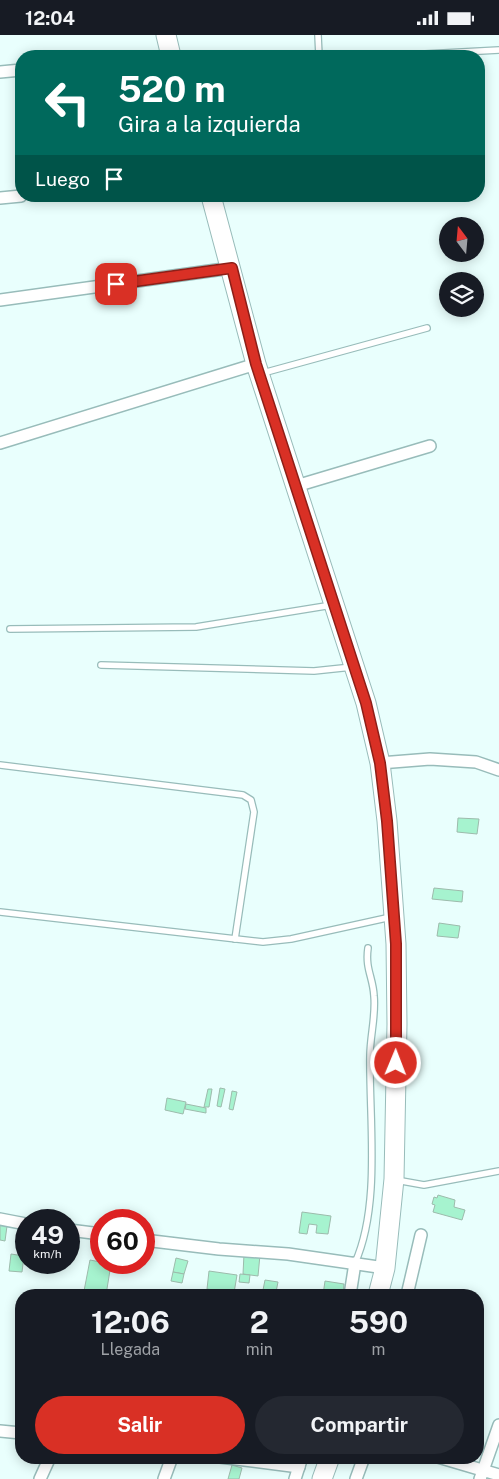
<!DOCTYPE html>
<html lang="es">
<style>
:root{--surface:#171b24;--page:#242831;--text:#f1f3f6;--muted:#9ea1a6;--accent:#d93025}
body{margin:0;font-family:"Public Sans",sans-serif;background:var(--page);color:var(--text);height:100vh;display:flex;flex-direction:column;font-size:19px;white-space:nowrap}
*{box-sizing:border-box;margin:0}
p{font-size:16px;color:var(--muted)}
.icon{flex:none;width:28px;height:28px;fill:none;stroke:currentColor;stroke-width:2;stroke-linecap:round;stroke-linejoin:round}
.map{position:relative;flex:1;overflow:hidden}
.panel{position:absolute;left:15px;top:1254px;width:469px;height:175px;display:flex;flex-direction:column;background:var(--surface);border-radius:20px;box-shadow:0 2px 12px #0003}
.panel>*{flex:none}
.banner{position:absolute;left:15px;top:15px;width:470px;height:152px;border-radius:20px;box-shadow:0 2px 12px #0003;background:#00695c;color:#fff;overflow:hidden}
.needle{width:32px;rotate:344deg}
.tools{position:absolute;left:439px;top:182px;display:grid;gap:10px}
.tools a{display:grid;place-items:center;width:45px;height:45px;border-radius:50%;background:var(--surface);box-shadow:0 2px 12px #0003;font-size:25px}
.speed{position:absolute;left:15px;top:1174px;display:flex;gap:10px;font-size:25px;font-weight:700;text-align:center}
.speed>*{display:grid;place-content:center;width:65px;height:65px;border-radius:50%;background:var(--surface);box-shadow:0 2px 12px #0003;line-height:1}
.speed small{font-size:12px;font-weight:400}
.speed .limit{border:8px solid #d22;background:#fff;color:#111}
.pin{position:absolute;display:grid;place-items:center;width:42px;height:42px;color:#fff;margin:-21px;border-radius:10px;box-shadow:0 2px 8px #0006}
.me{position:absolute;width:55px;margin:-28px;rotate:1deg;stroke-linejoin:round;filter:drop-shadow(0 0 4px #0008)}
.turn{display:flex;align-items:center;gap:18px;height:105px;padding:0 20px;font-size:22px}
.turn .icon{width:65px;height:65px;stroke-width:2.5}
.turn b{display:block;font-size:35px;line-height:42px}
.then{display:flex;align-items:center;height:48px;padding:0 20px;background:#0003;gap:10px;font-size:19px}
.eta{display:flex;justify-content:space-evenly;align-items:center;height:85px;text-align:center}
.eta b{font-size:30px;font-weight:700;line-height:35px}
.cta{display:flex;gap:10px;margin-top:auto;padding:10px 20px}
.cta a{flex:1;height:58px;border-radius:30px;background:var(--accent);color:#fff;font-size:20px;font-weight:700;line-height:58px;text-align:center}
.cta a+a{background:var(--page);color:var(--text)}
.status{display:flex;justify-content:space-between;align-items:center;height:35px;padding:0 25px;background:var(--surface);direction:ltr}
.status svg{height:14px;fill:currentColor}
.map>svg:first-child{display:block}
</style>
<div class="status"><b>12:04</b><svg viewBox="0 0 49 12"><path d="M0 12V9h3v3zM5 12V6h3v6zM10 12V3h3v9zM15 12V0h3v12zM26 1h20v11H26zM47 4h2v5h-2z"/></svg></div>
<div class="map">
<svg width="499" height="1444" viewBox="0 0 499 1444">
<rect width="100%" height="100%" fill="#e9fffd"/>
<g fill="#a6f3cf" stroke="#9dbbac">
<path d="M458,783L479,784L477,799L457,797Z"/>
<path d="M434,853L463,856L462,867L432,864Z"/>
<path d="M439,888L460,891L458,903L437,901Z"/>
<path d="M220,1053L225,1054L221,1072L217,1071Z"/>
<path d="M208,1054H212L209,1072H204Z"/>
<path d="M232,1056L237,1057L233,1075L229,1074Z"/>
<path d="M167,1063L186,1067L183,1079L165,1075Z"/>
<path d="M186,1069L206,1073V1078L185,1074Z"/>
<path d="M438,1160L455,1165L454,1172L465,1175L462,1185L433,1177L435,1170L432,1169L434,1162L437,1163Z"/>
<path d="M302,1177L331,1181L328,1199L316,1198L317,1190L309,1189L307,1199L299,1198Z"/>
<path d="M0,1190L7,1191L5,1206L0,1205Z"/>
<path d="M11,1219L24,1221L22,1237L9,1236Z"/>
<path d="M244,1219L260,1220L258,1241L243,1239Z"/>
<path d="M176,1223L188,1226L184,1239L173,1237Z"/>
<path d="M90,1225L111,1229L106,1260L84,1256Z"/>
<path d="M209,1236L237,1240L234,1258L207,1254Z"/>
<path d="M173,1237L184,1239L182,1248L171,1246Z"/>
<path d="M240,1239L250,1240L249,1248L239,1247Z"/>
<path d="M265,1245L278,1247L276,1257L263,1255Z"/>
<path d="M325,1246L344,1249L343,1260H323Z"/>
<path d="M232,1430L242,1433L239,1444H228Z"/>
</g>
<g fill="none" stroke-linecap="round" stroke-linejoin="round">
<g stroke="#98bcba" stroke-width="8">
<g id="service">
<path d="M318,0L319,21"/>
<path d="M388,21L499,15"/>
<path d="M263,338L427,293"/>
<path d="M10,594L196,592L332,570"/>
<path d="M101,630L314,636L352,632"/>
<path d="M0,730L243,760L251,765L254,777L235,904"/>
<path d="M0,877L263,907L291,904L391,882"/>
<path d="M396,1145L424,1150L499,1136"/>
<path d="M355,1228C381,1170 369,1085 370,1021C370,1001 376,981 374,961C373,942 365,934 368,913"/>
</g>
</g>
<g stroke="#98bcba" stroke-width="14">
<g id="minor">
<path d="M0,37L21,35"/>
<path d="M0,163L21,161"/>
<path d="M0,265L231,233"/>
<path d="M0,408L256,329"/>
<path d="M296,451L430,411"/>
<path d="M380,728L430,724L476,727L499,735"/>
<path d="M0,1184L26,1189"/>
<path d="M69,1195L101,1199"/>
<path d="M144,1205L219,1214L288,1219L385,1233"/>
<path d="M350,1260L355,1228"/>
<path d="M407,1260L421,1200"/>
<path d="M0,1396L21,1398"/>
<path d="M220,1422L299,1432"/>
<path d="M438,1422L499,1440"/>
<path d="M40,1444L50,1422"/>
<path d="M164,1444L172,1422"/>
<path d="M295,1444L302,1422"/>
<path d="M356,1444L364,1422"/>
<path d="M480,1444L499,1390"/>
</g>
</g>
<g stroke="#98bcba" stroke-width="21">
<g id="primary">
<path d="M166,0L171,21"/>
<path d="M211,161L256,329L366,668L380,728L387,786L396,909L397,989L394,1144L385,1233L378,1260"/>
<path d="M322,1444L330,1422"/>
</g>
</g>
<use href="#service" stroke="#fff" stroke-width="5.5"/>
<use href="#minor" stroke="#fff" stroke-width="11"/>
<use href="#primary" stroke="#fff" stroke-width="19"/>
</g>
<g fill="none" stroke-linecap="round" stroke-linejoin="round">
<g stroke="#8d1f18" stroke-width="12">
<path id="route" d="M116,249L232,233L256,329L366,668L380,728L387,786L396,909V1028"/>
</g>
<use href="#route" stroke="#d93025" stroke-width="9"/>
</g>
</svg>
<div class="tools">
<a><svg class="needle" viewBox="-14 -14 28 28"><path d="M0-13l5 13h-10z" fill="#e53935"/><path d="M0 13l5-13h-10z" fill="#9ea1a6"/></svg></a>
<a><svg class="icon" aria-label="layers" viewBox="0 0 24 24"><path d="M12 4l9 5-9 5-9-5zM3 14l9 5 9-5"/></svg></a>
</div>
<div class="speed"><div>49<small>km/h</small></div><div class="limit">60</div></div>
<div class="pin" style="left:116px;top:249px;background:#d93025"><svg class="icon" aria-label="arrive" viewBox="0 0 24 24"><path d="M6 21V4h12l-3 4 3 4H6"/></svg></div>
<svg class="me" style="left:396px;top:1028px" viewBox="-20 -20 40 40"><circle r="17" fill="#d93025" stroke="#fff" stroke-width="3"/><path d="M0-11L8 9 0 5-8 9z" fill="#fff"/></svg>
<div class="banner">
<div class="turn"><svg class="icon" aria-label="left" viewBox="0 0 24 24"><path d="M17 20v-9H6M10 6l-5 5 5 5"/></svg><div><b>520 m</b>Gira a la izquierda</div></div>
<div class="then">Luego<svg class="icon" aria-label="arrive" viewBox="0 0 24 24"><path d="M6 21V4h12l-3 4 3 4H6"/></svg></div>
</div>
<section class="panel">
<div class="eta">
<div><b>12:06</b><p>Llegada</p></div>
<div><b>2</b><p>min</p></div>
<div><b>590</b><p>m</p></div>
</div>
<div class="cta"><a>Salir</a><a>Compartir</a></div>
</section>
</div>
